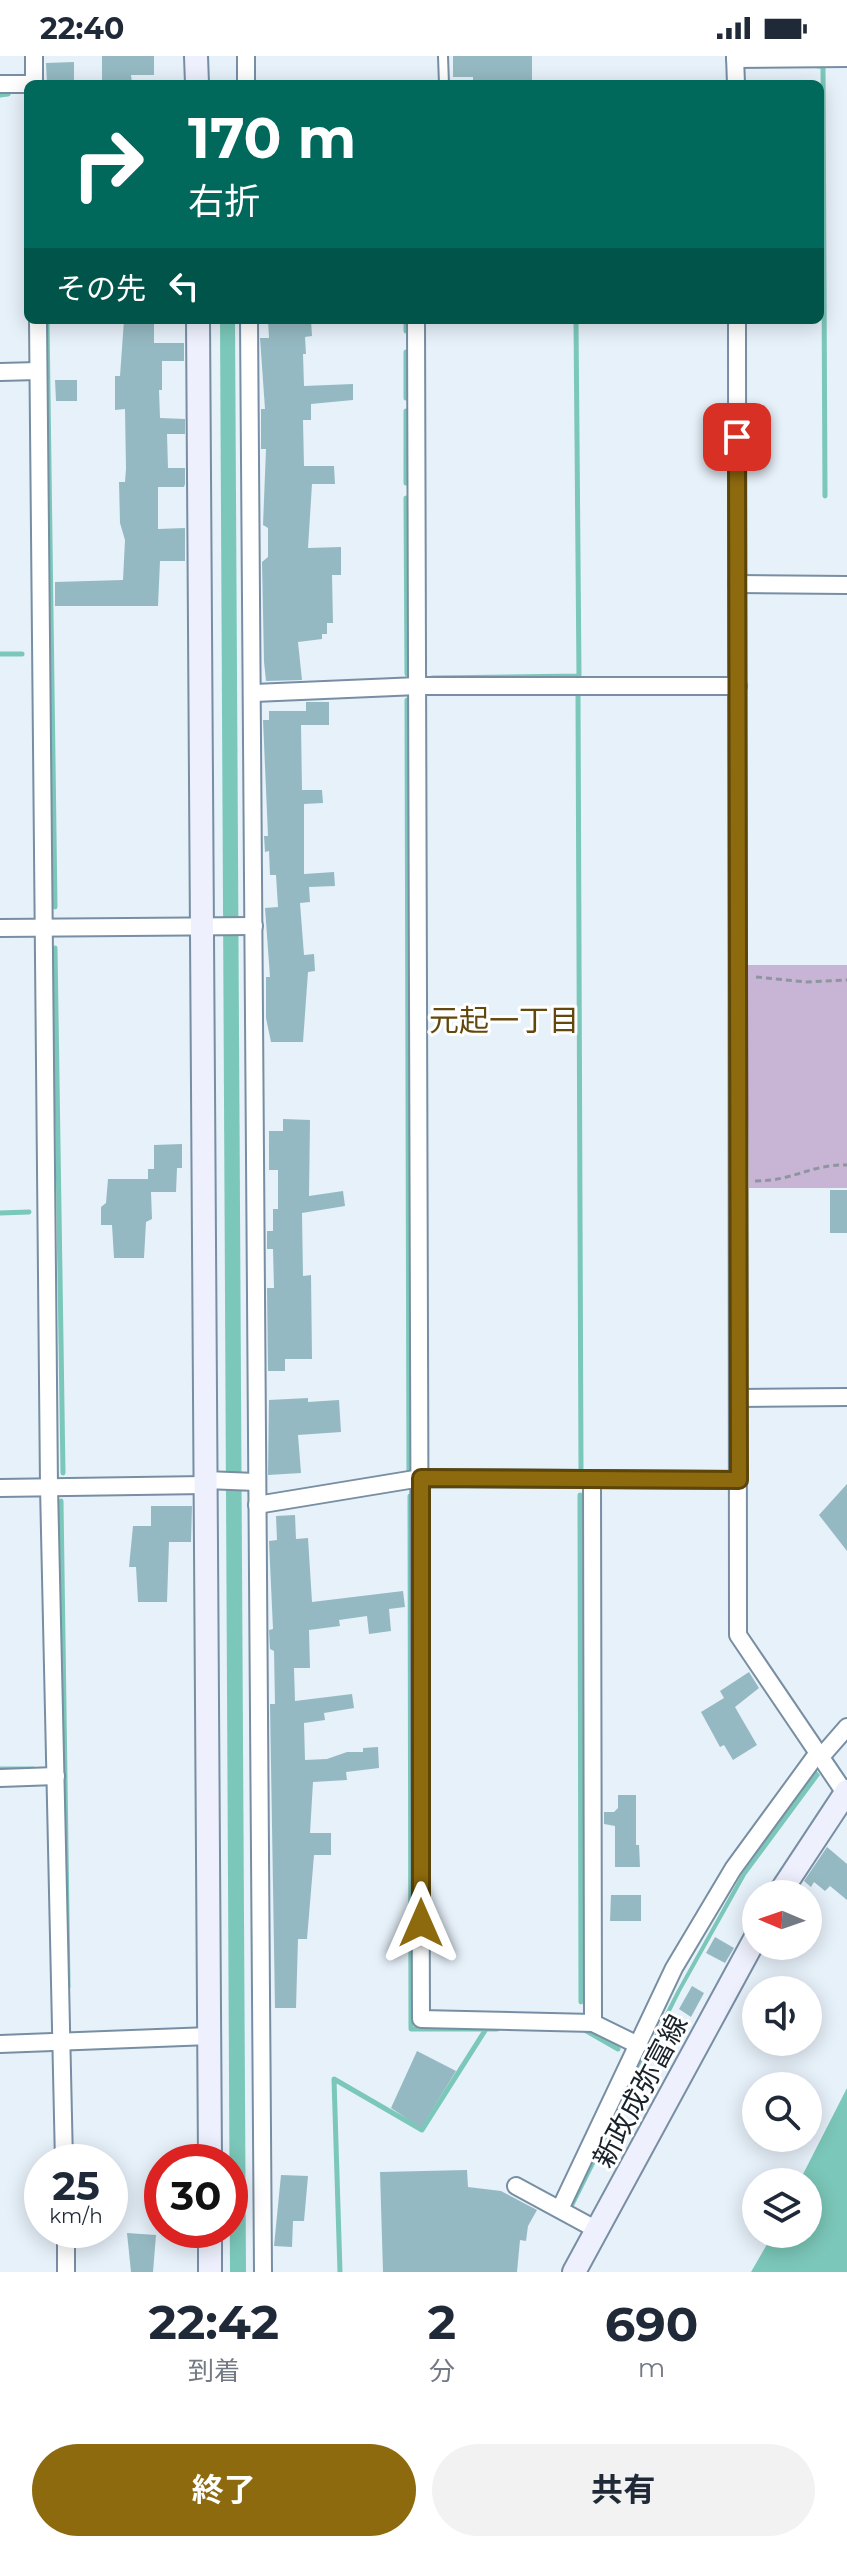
<!DOCTYPE html>
<html lang="ja">
<meta charset="utf-8">
<style>
:root{--surface:#fff;--page:#f2f2f3;--text:#1f2937;--muted:#747a83;--accent:#8e6a0e}
body{margin:0;font-family:Montserrat,"Noto Sans JP",sans-serif;background:var(--page);color:var(--text);height:100vh;display:flex;flex-direction:column;font-size:30px;white-space:nowrap}
*{box-sizing:border-box;margin:0}
p{font-size:26px;color:var(--muted)}
.icon{flex:none;width:44px;height:44px;fill:none;stroke:currentColor;stroke-width:2;stroke-linecap:round;stroke-linejoin:round}
.map{position:relative;height:2216px;overflow:hidden}
.side{display:flex;flex-direction:column;background:var(--surface);flex:1}
.side>*{flex:none}
.hud{position:absolute;left:24px;top:24px;width:800px;height:244px;border-radius:12px;box-shadow:0 4px 20px #0003;background:#00695c;color:#fff;overflow:hidden}
.needle{width:52px;rotate:272deg}
.controls{position:absolute;left:742px;top:1824px;display:grid;gap:16px}
.controls a{display:grid;place-items:center;width:80px;height:80px;border-radius:50%;background:var(--surface);box-shadow:0 4px 20px #0003;font-size:40px}
.speed{position:absolute;left:24px;top:2088px;display:flex;gap:16px;font-size:40px;font-weight:700;text-align:center}
.speed>*{display:grid;place-content:center;width:104px;height:104px;border-radius:50%;background:var(--surface);box-shadow:0 4px 20px #0003;line-height:1}
.speed small{font-size:20px;font-weight:400}
.speed .limit{border:12px solid #d22;background:#fff;color:#111}
.pin{position:absolute;display:grid;place-items:center;width:68px;height:68px;color:#fff;margin:-34px;border-radius:16px;box-shadow:0 4px 12px #0006}
.me{position:absolute;width:88px;margin:-44px;rotate:0deg;stroke-linejoin:round;filter:drop-shadow(0 0 6px #0008)}
.turn{display:flex;align-items:center;gap:28px;height:168px;padding:0 32px;font-size:36px}
.turn .icon{width:104px;height:104px;stroke-width:2.5}
.turn b{display:block;font-size:56px;line-height:68px}
.then{display:flex;align-items:center;height:76px;padding:0 32px;background:#0003;gap:16px;font-size:30px}
.eta{display:flex;justify-content:space-evenly;align-items:center;height:136px;text-align:center}
.eta b{font-size:48px;font-weight:700;line-height:56px}
.action{display:flex;gap:16px;margin-top:auto;padding:16px 32px}
.action a{flex:1;height:92px;border-radius:48px;background:var(--accent);color:#fff;font-size:32px;font-weight:700;line-height:92px;text-align:center}
.action a+a{background:var(--page);color:var(--text)}
.status{display:flex;justify-content:space-between;align-items:center;height:56px;padding:0 40px;background:var(--surface);direction:ltr}
.status svg{height:22px;fill:currentColor}
.map>svg:first-child{display:block}
</style>
<div class="status"><b>22:40</b><svg viewBox="0 0 49 12"><path d="M0 12V9h3v3zM5 12V6h3v6zM10 12V3h3v9zM15 12V0h3v12zM26 1h20v11H26zM47 4h2v5h-2z"/></svg></div>
<div class="map">
<svg width="847" height="2216" viewBox="0 0 847 2216">
<rect width="100%" height="100%" fill="#e7f1fa"/>
<path fill="#c8b4d5" d="M746,909H847V1132H749Z"/>
<g fill="#7bc7b9">
<path d="M220,264H235L246,2216H230Z"/>
<path d="M816,1714L820,1719L746,1819L681,1935L573,2152L568,2149L676,1936L741,1819Z"/>
<path d="M847,2032V2216H751L773,2178H808V2126H799Z"/>
</g>
<g fill="none" stroke-linecap="round" stroke-linejoin="round">
<g stroke="#7bc7b9" stroke-width="5">
<path d="M818,10H823L825,440"/>
<path d="M0,39L8,38"/>
<path d="M47,264L55,851"/>
<path d="M406,264V275"/>
<path d="M406,342V296"/>
<path d="M406,355V427"/>
<path d="M406,442L407,618"/>
<path d="M0,598H22"/>
<path d="M432,622L579,620L576,264"/>
<path d="M578,638L581,1414"/>
<path d="M407,644L409,1416"/>
<path d="M55,892L63,1417"/>
<path d="M0,1157L29,1156"/>
<path d="M580,1439L581,1946"/>
<path d="M410,1440L411,1973H497"/>
<path d="M61,1445L68,1931"/>
<path d="M0,1713H33"/>
<path d="M583,1973L618,1993"/>
<path d="M340,2216L334,2023L422,2074L486,1973"/>
</g>
</g>
<g fill="#95b9c2">
<path d="M102,0H154V19H131L132,27L128,28H102Z"/>
<path d="M453,0H532V28H473V21H453Z"/>
<path d="M74,6V28H47L46,7Z"/>
<path d="M124,264H154V287H184V305H162V334H159L160,362L185,363V378H167L168,412H185V428L184,431H158V473L185,472V505H160L158,550H55V526L123,524L125,484L120,467L119,426H125L126,413L125,353L115,354V320H120Z"/>
<path d="M268,264H311L312,280L305,281L306,298H303L304,330L353,328V344L311,348V364H303L304,410H334L335,428H312L308,492L341,491V519H332L333,567H327V578H322V583L298,586L302,624L266,625L264,606L262,506L268,501V472L263,469L266,393H261V353H265L260,282H269Z"/>
<path d="M55,324H77V345H56Z"/>
<path d="M306,646H329V669H301L302,734H322L323,747L304,748V818L334,816L335,830L309,831L310,846L300,847L304,899L314,898L315,915L308,916L303,986H271L266,962V921H270L265,852L278,851L276,819H270L269,795L265,796L264,780H268L263,664H269V655H306Z"/>
<path d="M283,1063L310,1064L309,1140L343,1135L345,1150L302,1157L303,1220L311,1219L312,1303H285V1315H268L267,1232H274L273,1193H267V1175H273V1153H278V1114H269V1075H283Z"/>
<path d="M182,1088V1112H177L176,1136H151L152,1163L146,1166L144,1202H114L112,1169H101V1151L106,1147L108,1123H148V1113H154V1089Z"/>
<rect x="830" y="1134" width="17" height="43"/>
<path d="M308,1342V1346L339,1344L341,1376L298,1379L301,1417L268,1419L269,1344Z"/>
<path d="M847,1428V1495L819,1459Z"/>
<path d="M151,1450H192L191,1486H169L167,1546H138L136,1511H129L133,1470H151Z"/>
<path d="M295,1459L296,1483L308,1482L312,1546L403,1535L405,1551L389,1553L391,1575L369,1578L367,1560L339,1564L340,1570L309,1574L310,1612H294L295,1645L352,1638L354,1652L324,1657L325,1664L304,1667L305,1704L327,1703L347,1696H363V1692L378,1691L379,1712L346,1716L347,1724L313,1726L310,1777H331V1799H314L307,1883H298L296,1952H275L270,1648H275L274,1595L270,1593L269,1574L273,1573L269,1485L277,1484L276,1460Z"/>
<path d="M749,1616L759,1632L735,1651L757,1689L733,1704L724,1689L720,1691L701,1656L724,1642L720,1635Z"/>
<path d="M618,1739H636V1789H639L640,1811H615V1770L604,1768V1756H614L618,1752Z"/>
<path d="M827,1791L847,1808V1844L830,1830L825,1835L814,1826L811,1831L804,1825Z"/>
<path d="M611,1839H641V1865H610Z"/>
<path d="M715,1881L734,1892L725,1907L706,1897Z"/>
<path d="M692,1930L704,1937L691,1961L679,1953Z"/>
<path d="M417,1995L456,2015L421,2072L391,2052Z"/>
<path d="M467,2114L468,2131L501,2135L537,2154L528,2170L526,2185L520,2184L517,2216H383L380,2116Z"/>
<path d="M281,2119L308,2120L304,2165H293L292,2191L274,2190Z"/>
<path d="M127,2177L156,2179L153,2216H131Z"/>
</g>
<g fill="none" stroke-linecap="round" stroke-linejoin="round">
<g stroke="#778ea3" stroke-width="12">
<path id="lane" d="M443,0L444,28"/>
</g>
<g stroke="#778ea3" stroke-width="20">
<g id="street">
<path d="M34,0V28"/>
<path d="M246,0V28"/>
<path d="M735,0L736,28"/>
<path d="M735,3L847,2"/>
<path d="M0,28H34"/>
<path d="M38,264L49,1431L64,2106"/>
<path d="M249,264L263,2216"/>
<path d="M416,264L421,1963L593,1967L638,1989"/>
<path d="M737,264L738,1579L845,1737"/>
<path d="M0,316L38,315"/>
<path d="M737,528L847,529"/>
<path d="M254,637L418,630H738"/>
<path d="M0,872L254,870"/>
<path d="M740,1342L847,1341"/>
<path d="M592,1423L593,1967"/>
<path d="M205,1424L257,1426"/>
<path d="M0,1432L205,1429"/>
<path d="M257,1449L421,1422L739,1424"/>
<path d="M820,1702L847,1671"/>
<path d="M0,1722L56,1720"/>
<path d="M0,1988L210,1980"/>
<path d="M516,2130L599,2175"/>
<path d="M560,2153L674,1912L733,1813L817,1698"/>
<path d="M66,2174V2216"/>
</g>
</g>
<g stroke="#778ea3" stroke-width="26">
<g id="secondary">
<path d="M196,0L197,28"/>
<path d="M198,264L210,2106"/>
<path d="M779,1838L847,1735"/>
<path d="M210,2174V2216"/>
<path d="M574,2216L756,1881"/>
</g>
</g>
<g stroke="#8d969f" stroke-width="3" stroke-dasharray="6 4" stroke-linecap="butt">
<path d="M756,921L807,926L847,924"/>
<path d="M755,1125C794,1125 811,1108 847,1109"/>
</g>
<use href="#lane" stroke="#fff" stroke-width="8"/>
<use href="#street" stroke="#fff" stroke-width="16"/>
<use href="#secondary" stroke="#eef0fd" stroke-width="22"/>
</g>
<g fill="none" stroke-linecap="round" stroke-linejoin="round">
<g stroke="#5c4509" stroke-width="20">
<path id="route" d="M421,1867V1422L739,1424L737,381"/>
</g>
<use href="#route" stroke="#8e6a0e" stroke-width="14"/>
</g>
<g text-anchor="middle" stroke-width="6" stroke-linejoin="round" paint-order="stroke">
<g font-size="28" fill="#1a232b" stroke="#fff">
<text transform="translate(640 2035) rotate(-62)" y="10">新政成弥富線</text>
</g>
<g font-size="30" fill="#62480c" stroke="#fff">
<text x="504" y="975">元起一丁目</text>
</g>
</g>
</svg>
<div class="controls">
<a><svg class="needle" viewBox="-14 -14 28 28"><path d="M0-13l5 13h-10z" fill="#e53935"/><path d="M0 13l5-13h-10z" fill="#747a83"/></svg></a>
<a><svg class="icon" aria-label="sound" viewBox="0 0 24 24"><path d="M4 9h4l5-4v14l-5-4H4zM17 9q2 3 0 6"/></svg></a>
<a><svg class="icon" aria-label="search" viewBox="0 0 24 24"><circle cx="10" cy="10" r="6"/><path d="M15 15l6 6"/></svg></a>
<a><svg class="icon" aria-label="layers" viewBox="0 0 24 24"><path d="M12 4l9 5-9 5-9-5zM3 14l9 5 9-5"/></svg></a>
</div>
<div class="speed"><div>25<small>km/h</small></div><div class="limit">30</div></div>
<div class="pin" style="left:737px;top:381px;background:#d93025"><svg class="icon" aria-label="arrive" viewBox="0 0 24 24"><path d="M6 21V4h12l-3 4 3 4H6"/></svg></div>
<svg class="me" style="left:421px;top:1867px" viewBox="-20 -20 40 40"><path d="M0-17L14 15 0 8-14 15z" fill="#8e6a0e" stroke="#fff" stroke-width="4"/></svg>
<div class="hud">
<div class="turn"><svg class="icon" aria-label="right" viewBox="0 0 24 24"><path d="M7 20v-9h11M14 6l5 5-5 5"/></svg><div><b>170 m</b>右折</div></div>
<div class="then">その先<svg class="icon" aria-label="left" viewBox="0 0 24 24"><path d="M17 20v-9H6M10 6l-5 5 5 5"/></svg></div>
</div>
</div>
<section class="side">
<div class="eta">
<div><b>22:42</b><p>到着</p></div>
<div><b>2</b><p>分</p></div>
<div><b>690</b><p>m</p></div>
</div>
<div class="action"><a>終了</a><a>共有</a></div>
</section>
